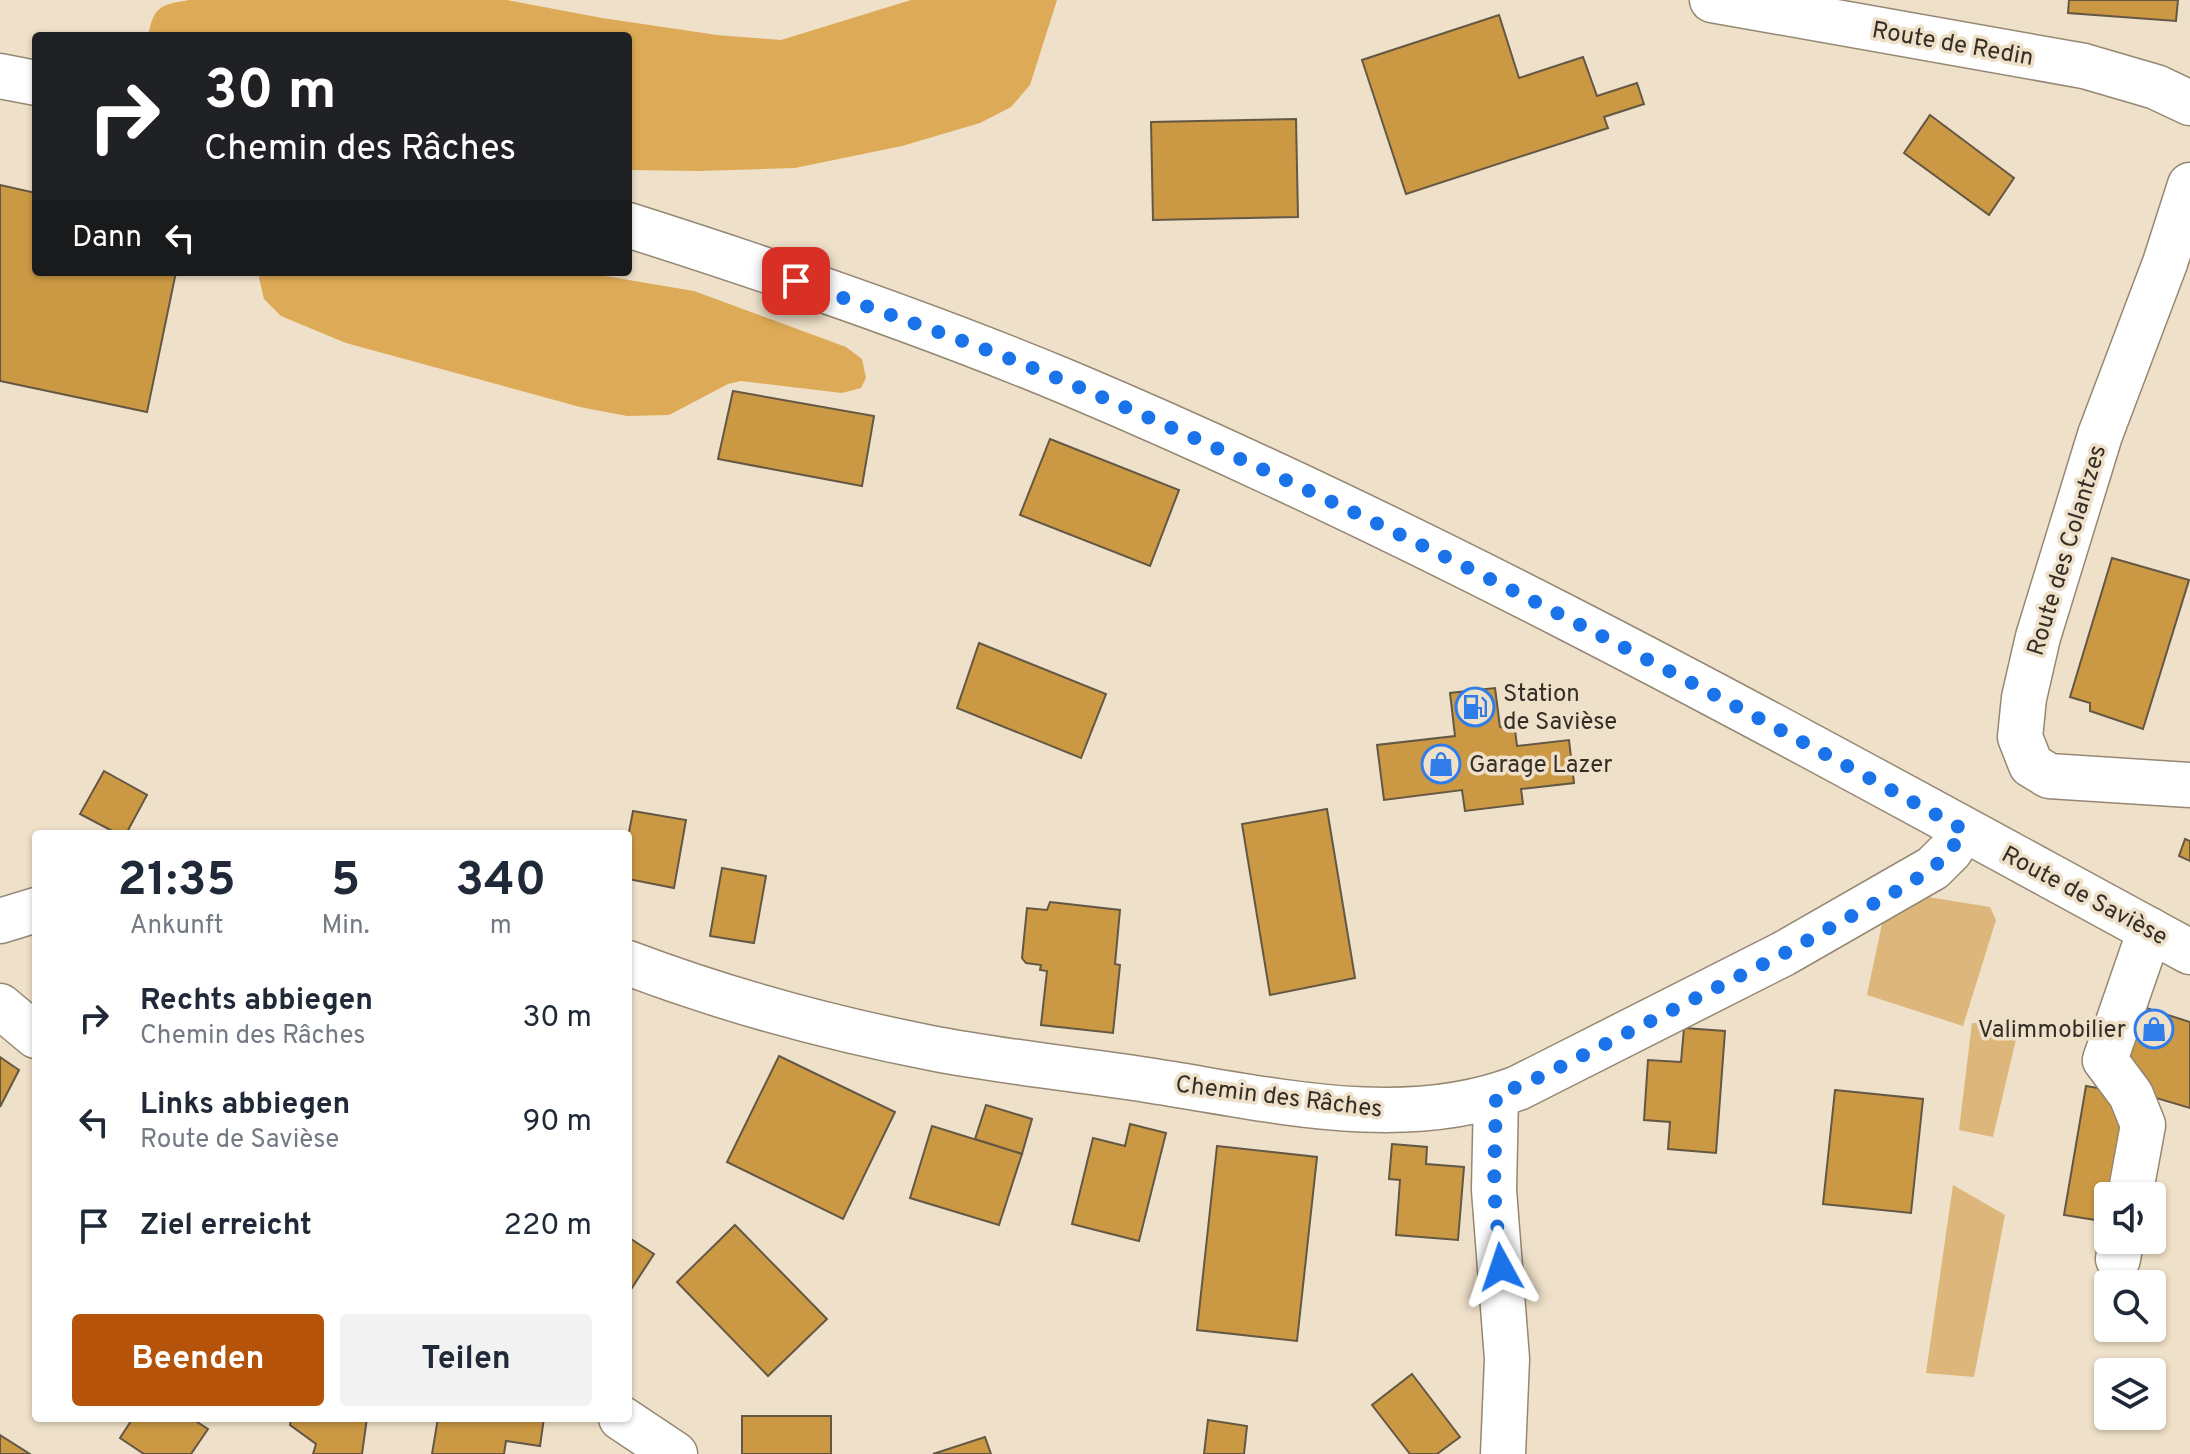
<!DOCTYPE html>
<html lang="de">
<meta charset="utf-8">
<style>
:root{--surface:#fff;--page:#f2f2f3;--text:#1f2937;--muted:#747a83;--accent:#b45309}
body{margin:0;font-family:Overpass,sans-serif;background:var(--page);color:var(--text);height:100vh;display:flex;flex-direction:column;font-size:30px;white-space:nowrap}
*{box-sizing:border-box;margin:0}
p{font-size:26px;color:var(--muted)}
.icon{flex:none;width:44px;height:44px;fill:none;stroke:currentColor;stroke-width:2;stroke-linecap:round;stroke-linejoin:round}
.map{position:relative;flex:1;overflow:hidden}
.details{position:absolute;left:32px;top:830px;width:600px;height:592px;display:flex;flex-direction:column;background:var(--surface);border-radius:8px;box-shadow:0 2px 6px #0004}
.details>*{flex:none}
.guide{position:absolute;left:32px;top:32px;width:600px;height:244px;border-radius:8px;box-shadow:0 2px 6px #0004;background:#202124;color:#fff;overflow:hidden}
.fabs{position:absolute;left:2094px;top:1182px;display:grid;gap:16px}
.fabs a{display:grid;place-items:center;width:72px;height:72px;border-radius:8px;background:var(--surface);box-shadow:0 2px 6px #0004;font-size:40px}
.pin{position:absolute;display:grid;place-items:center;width:68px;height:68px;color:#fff;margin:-34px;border-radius:16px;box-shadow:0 4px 12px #0006}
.me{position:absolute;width:88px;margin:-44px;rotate:355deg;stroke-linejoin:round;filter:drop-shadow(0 0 6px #0008)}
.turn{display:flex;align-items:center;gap:28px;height:168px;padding:0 40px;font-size:36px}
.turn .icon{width:104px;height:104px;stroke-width:2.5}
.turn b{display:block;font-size:56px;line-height:68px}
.then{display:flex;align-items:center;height:76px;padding:0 40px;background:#0003;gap:16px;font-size:30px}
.eta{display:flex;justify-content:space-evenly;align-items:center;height:136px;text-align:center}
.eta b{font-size:48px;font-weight:700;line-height:56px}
.primary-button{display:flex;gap:16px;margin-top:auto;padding:16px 40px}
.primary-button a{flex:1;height:92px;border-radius:8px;background:var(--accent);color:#fff;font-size:32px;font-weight:700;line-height:92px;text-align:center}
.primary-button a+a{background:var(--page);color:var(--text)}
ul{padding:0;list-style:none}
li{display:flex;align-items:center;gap:24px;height:104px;padding:0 40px}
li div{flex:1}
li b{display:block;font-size:30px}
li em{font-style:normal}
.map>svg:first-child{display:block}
</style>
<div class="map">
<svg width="2190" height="1454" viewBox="0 0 2190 1454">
<rect width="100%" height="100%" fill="#efe0c9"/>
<g fill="#dcb67b">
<path d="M1928,897L1990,907L1996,920L1963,1026L1867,995L1883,919Z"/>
<path d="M1972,1023H1995L2017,1035L1993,1137L1959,1130Z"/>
<path d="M1953,1185L2005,1215L1974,1377L1926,1373Z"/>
</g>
<g fill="#ddaa57">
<path d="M189,0H507L602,18L717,35L781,40L911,0H1057L1030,85L1011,107L980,123L902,146L795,168L699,171L628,170V36H148C154,6 160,5 189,0Z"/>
<path d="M261,272H581L694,291L846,347L862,359L866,378L861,388L842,393L741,381L728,384L669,415L627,416L580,407L346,343L281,316L264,299L259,278Z"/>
</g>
<g fill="#cb9944" stroke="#645744" stroke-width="2">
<path d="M2069,0H2178L2176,21L2068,13Z"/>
<path d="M1499,15L1519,78L1583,57L1597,96L1637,83L1644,104L1604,117L1608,128L1406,194L1362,60Z"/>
<path d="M1930,115L2014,178L1989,215L1904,153Z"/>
<path d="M1296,119L1298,217L1153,220L1151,122Z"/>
<path d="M0,185L36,193V272H176L147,412L0,381Z"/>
<path d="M733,391L874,416L862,486L718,459Z"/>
<path d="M1050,439L1179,490L1150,566L1020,515Z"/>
<path d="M2112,558L2189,580L2143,729L2090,711V703L2070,697Z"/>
<path d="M979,643L1106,694L1081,758L957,708Z"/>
<path d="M1495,688L1500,727L1515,730L1517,746L1569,740L1574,783L1521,789L1523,804L1465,811L1462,790L1384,800L1377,745L1455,736L1450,693Z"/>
<path d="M104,771L147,795L126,834H118L80,814Z"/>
<path d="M1327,809L1355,978L1270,995L1242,824Z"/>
<path d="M633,811L686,820L674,888L628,879V837Z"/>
<path d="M2185,839L2190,841V861L2179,856Z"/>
<path d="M722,868L766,876L754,943L710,936Z"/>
<path d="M1050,902L1120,910L1115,964L1120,965L1113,1033L1041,1025L1047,971L1040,970L1041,965L1026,963L1022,958L1027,908L1047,910Z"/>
<path d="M2143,1007L2190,1022V1108L2156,1098L2130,1056Z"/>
<path d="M1684,1028L1725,1031L1716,1153L1668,1149L1670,1122L1644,1120L1648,1060L1681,1062Z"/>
<path d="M779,1056L895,1112L843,1219L727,1162Z"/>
<path d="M0,1057L19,1070L0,1107Z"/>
<path d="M2086,1086L2121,1092L2117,1119L2132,1121L2119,1196H2108V1222L2064,1215Z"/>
<path d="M1835,1090L1923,1099L1911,1213L1823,1204Z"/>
<path d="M986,1105L1032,1119L1022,1154L975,1139Z"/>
<path d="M1130,1124L1166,1133L1139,1241L1072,1224L1093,1138L1125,1146Z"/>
<path d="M932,1126L1022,1154L999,1225L910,1198Z"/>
<path d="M1392,1144L1427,1147L1426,1164L1464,1167L1458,1240L1396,1235L1400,1180L1389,1179Z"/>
<path d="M1217,1146L1317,1157L1297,1341L1197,1330Z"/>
<path d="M735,1225L827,1319L768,1376L677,1282Z"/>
<path d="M628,1237L654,1254L628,1294Z"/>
<path d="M1412,1374L1460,1437L1437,1454H1410L1372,1405Z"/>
<rect x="742" y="1416" width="89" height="38"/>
<path d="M133,1418H191L208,1429L191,1454H144L120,1438Z"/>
<path d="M291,1418H367L362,1454H313L316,1444L290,1425Z"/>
<path d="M438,1418H544L540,1446L506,1441L504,1454H432Z"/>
<path d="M1208,1420L1247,1426L1244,1454H1204Z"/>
<path d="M0,1435L30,1454H0Z"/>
<path d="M985,1437L991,1454H933Z"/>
</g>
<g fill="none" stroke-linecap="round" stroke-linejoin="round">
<g stroke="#958772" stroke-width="47">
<g id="minor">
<path d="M1712,0L2084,66L2156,87L2190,103"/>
<path d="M0,76L36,83"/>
<path d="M2190,185L2165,263L2100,435L2038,637L2024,698L2020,737L2031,765L2049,776L2190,785"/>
<path d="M628,225C776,272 925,323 1069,383C1456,546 1821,752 2190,952"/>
<path d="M0,921L36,910"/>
<path d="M628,963C726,1000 829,1028 931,1048C1003,1062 1075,1069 1147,1080C1266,1098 1401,1133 1518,1088L1783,954L1933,868L1950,851L1964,830"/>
<path d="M0,1006L36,1036"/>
<path d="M1496,1096L1494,1190L1507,1359L1503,1454"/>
<path d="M2130,1196L2143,1125L2131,1095L2105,1060L2150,930"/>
<path d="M2118,1259L2121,1240"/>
<path d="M621,1418L675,1454"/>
</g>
</g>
<use href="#minor" stroke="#fff" stroke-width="44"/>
</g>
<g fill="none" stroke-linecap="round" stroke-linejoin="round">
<path stroke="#1a73e8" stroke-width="14" stroke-dasharray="0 25.2" d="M796,281C887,314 980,345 1069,383C1376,514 1672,669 1964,830L1950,851L1933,868L1902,888L1783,954L1544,1075L1496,1096L1494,1190L1501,1267"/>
</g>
<defs>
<g id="fuel-ring" transform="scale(2)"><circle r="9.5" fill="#efe0c9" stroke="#307de9" stroke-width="1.5"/><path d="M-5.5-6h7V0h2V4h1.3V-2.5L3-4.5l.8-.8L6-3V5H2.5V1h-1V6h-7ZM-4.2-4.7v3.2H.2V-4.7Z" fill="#307de9"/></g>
<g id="shop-ring" transform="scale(2)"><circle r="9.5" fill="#efe0c9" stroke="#307de9" stroke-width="1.5"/><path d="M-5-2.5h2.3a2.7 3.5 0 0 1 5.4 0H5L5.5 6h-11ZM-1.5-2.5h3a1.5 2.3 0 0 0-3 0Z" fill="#307de9"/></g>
</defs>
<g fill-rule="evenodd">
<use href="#fuel-ring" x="1475" y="707"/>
<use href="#shop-ring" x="1441" y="764"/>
<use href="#shop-ring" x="2154" y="1029"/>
</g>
<g text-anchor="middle" stroke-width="7" stroke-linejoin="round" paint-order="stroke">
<g font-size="24" fill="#342e26" stroke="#efe0c9">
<text transform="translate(1953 43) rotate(10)" y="8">Route de Redin</text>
<text transform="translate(2066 550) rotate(-73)" y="8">Route des Colantzes</text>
<text transform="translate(2085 895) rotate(28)" y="8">Route de Savièse</text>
<text transform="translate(1279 1096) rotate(7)" y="8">Chemin des Râches</text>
</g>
<g font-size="24" fill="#342e26" stroke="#efe0c9" text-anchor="start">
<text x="1503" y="701">Station<tspan x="1503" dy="28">de Savièse</tspan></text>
<text x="1469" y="772">Garage Lazer</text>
<text x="2126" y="1037" text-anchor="end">Valimmobilier</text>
</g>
</g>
</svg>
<div class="fabs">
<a><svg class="icon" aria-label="sound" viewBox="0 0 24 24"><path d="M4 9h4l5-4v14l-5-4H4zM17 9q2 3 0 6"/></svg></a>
<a><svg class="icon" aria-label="search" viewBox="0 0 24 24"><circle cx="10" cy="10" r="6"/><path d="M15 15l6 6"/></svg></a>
<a><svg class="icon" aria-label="layers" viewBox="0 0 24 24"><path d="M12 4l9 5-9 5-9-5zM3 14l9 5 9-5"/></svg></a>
</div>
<div class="pin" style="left:796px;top:281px;background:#d93025"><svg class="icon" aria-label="arrive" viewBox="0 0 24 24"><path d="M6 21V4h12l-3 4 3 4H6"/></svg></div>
<svg class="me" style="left:1501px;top:1267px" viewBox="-20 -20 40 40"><path d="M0-17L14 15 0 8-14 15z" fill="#1a73e8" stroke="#fff" stroke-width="4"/></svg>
<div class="guide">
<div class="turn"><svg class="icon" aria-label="right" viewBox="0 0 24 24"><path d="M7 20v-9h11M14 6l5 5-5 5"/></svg><div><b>30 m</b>Chemin des Râches</div></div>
<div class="then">Dann<svg class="icon" aria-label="left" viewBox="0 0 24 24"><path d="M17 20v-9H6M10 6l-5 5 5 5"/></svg></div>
</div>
<section class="details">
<div class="eta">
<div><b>21:35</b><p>Ankunft</p></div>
<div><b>5</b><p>Min.</p></div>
<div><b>340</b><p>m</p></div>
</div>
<ul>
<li><svg class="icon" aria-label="right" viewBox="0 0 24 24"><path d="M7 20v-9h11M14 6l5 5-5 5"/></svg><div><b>Rechts abbiegen</b><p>Chemin des Râches</p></div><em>30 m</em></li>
<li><svg class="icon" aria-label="left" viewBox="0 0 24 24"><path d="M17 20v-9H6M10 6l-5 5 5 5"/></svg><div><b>Links abbiegen</b><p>Route de Savièse</p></div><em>90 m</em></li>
<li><svg class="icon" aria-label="arrive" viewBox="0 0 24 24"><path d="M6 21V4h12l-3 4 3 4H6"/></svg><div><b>Ziel erreicht</b></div><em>220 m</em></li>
</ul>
<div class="primary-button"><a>Beenden</a><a>Teilen</a></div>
</section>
</div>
